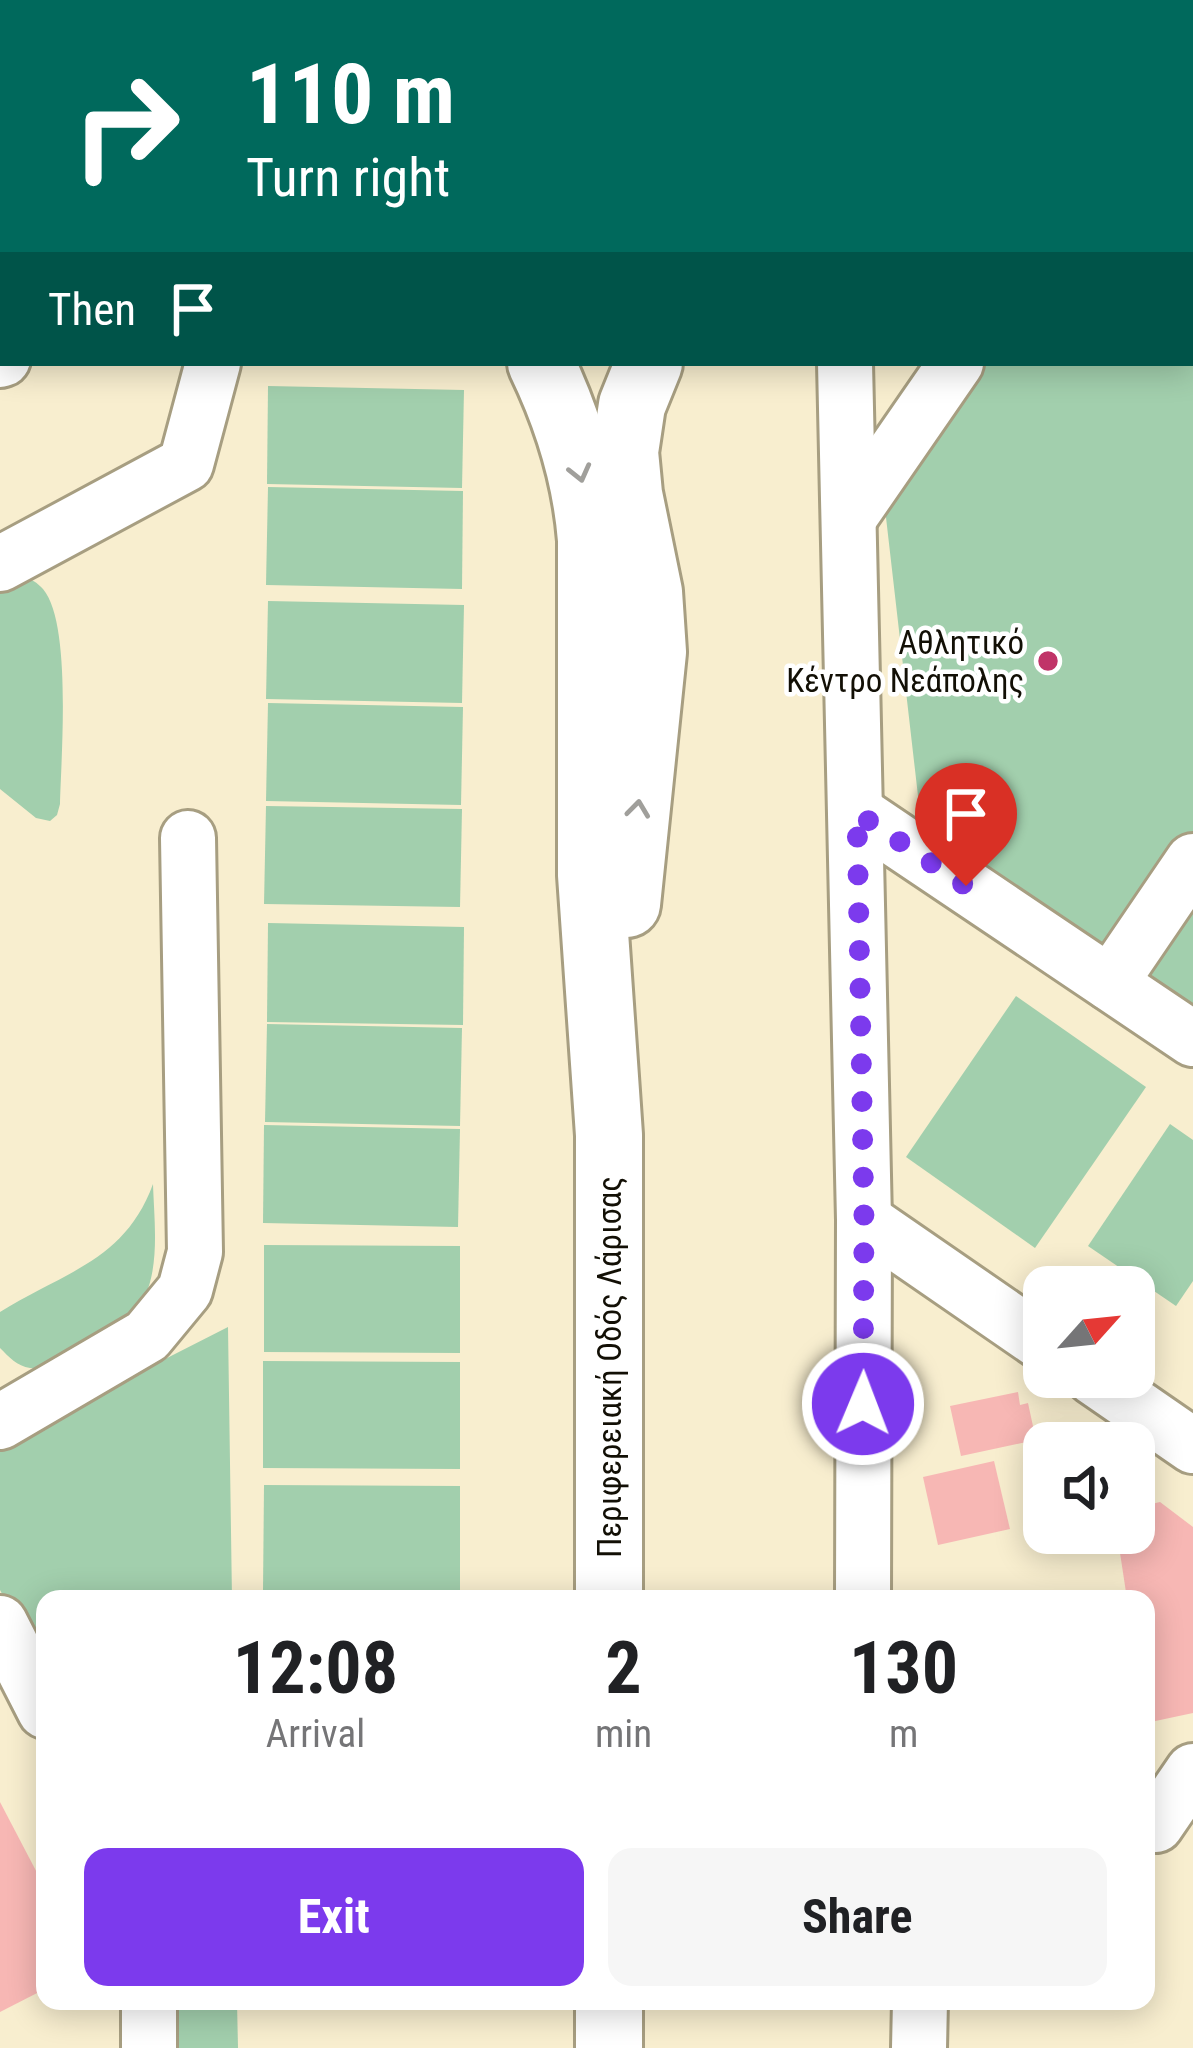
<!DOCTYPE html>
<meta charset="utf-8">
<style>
:root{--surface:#fff;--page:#f6f6f6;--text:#202124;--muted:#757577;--accent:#7c3aed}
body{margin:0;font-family:"Roboto Condensed",sans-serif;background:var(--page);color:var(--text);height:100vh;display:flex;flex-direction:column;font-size:45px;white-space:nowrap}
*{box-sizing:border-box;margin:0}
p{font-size:39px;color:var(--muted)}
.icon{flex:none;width:66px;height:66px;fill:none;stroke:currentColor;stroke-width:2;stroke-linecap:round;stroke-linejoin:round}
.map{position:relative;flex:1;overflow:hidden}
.side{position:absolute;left:36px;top:1590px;width:1119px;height:420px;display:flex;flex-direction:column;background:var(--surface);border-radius:24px;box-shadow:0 6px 30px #0003}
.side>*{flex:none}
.banner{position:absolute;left:0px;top:0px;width:1194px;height:366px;box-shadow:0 6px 30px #0003;background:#00695c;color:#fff;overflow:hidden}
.needle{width:78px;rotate:63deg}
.fabs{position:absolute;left:1023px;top:1266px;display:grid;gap:24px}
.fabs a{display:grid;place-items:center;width:132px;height:132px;border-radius:24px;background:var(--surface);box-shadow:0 6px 30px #0003;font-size:60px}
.pin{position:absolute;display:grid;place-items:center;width:102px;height:102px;color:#fff;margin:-123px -51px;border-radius:50% 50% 50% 0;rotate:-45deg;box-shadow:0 0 12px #0007}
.pin .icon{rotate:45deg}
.me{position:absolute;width:132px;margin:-66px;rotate:1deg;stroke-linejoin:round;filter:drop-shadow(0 0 9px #0008)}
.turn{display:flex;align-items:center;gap:42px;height:252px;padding:0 48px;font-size:54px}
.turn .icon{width:156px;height:156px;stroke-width:2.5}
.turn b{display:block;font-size:84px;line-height:102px}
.then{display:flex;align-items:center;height:114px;padding:0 48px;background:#0003;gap:24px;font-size:45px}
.eta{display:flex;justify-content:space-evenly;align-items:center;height:204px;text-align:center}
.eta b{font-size:72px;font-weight:700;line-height:84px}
.button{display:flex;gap:24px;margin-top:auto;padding:24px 48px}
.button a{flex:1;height:138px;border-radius:24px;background:var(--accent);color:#fff;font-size:48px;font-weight:700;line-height:138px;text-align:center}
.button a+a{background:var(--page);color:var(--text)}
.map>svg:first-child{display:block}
</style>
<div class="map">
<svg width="1193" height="2048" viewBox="0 0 1193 2048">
<rect width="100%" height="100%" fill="#f8eecf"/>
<g fill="#a2cfad">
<path d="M1193,67V1005L921,822L884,500L982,363H1191Z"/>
<path d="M268,386L464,390L462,488L267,484Z"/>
<path d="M268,487L463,491L462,589L266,585Z"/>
<path d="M0,571C16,575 32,576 43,589C72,623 61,757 60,804L57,815L50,821L36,818L0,789Z"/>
<path d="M268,601L464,605L462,703L266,699Z"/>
<path d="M268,703L463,707L461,805L266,801Z"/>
<path d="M266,806L462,809L460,907L264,904Z"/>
<path d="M268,923L464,927L463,1025L267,1022Z"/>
<path d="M1016,996L1146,1087L1035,1248L906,1157Z"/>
<path d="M267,1024L462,1028L460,1126L265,1122Z"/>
<path d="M1170,1124L1193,1140V1281L1176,1306L1088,1246Z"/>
<path d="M264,1125L460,1129L458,1227L263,1223Z"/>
<path d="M153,1184C154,1218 160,1264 145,1296C132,1327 64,1373 30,1368C17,1366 9,1357 0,1348V1312C64,1272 125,1261 153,1184Z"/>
<path d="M264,1245L460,1246V1353L264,1352Z"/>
<path d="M228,1327L232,1599H45V1676L0,1590V1443Z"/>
<path d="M263,1361L460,1362V1469L263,1468Z"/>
<path d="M264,1485L460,1486V1593L263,1592Z"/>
<path d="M175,2001H237L238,2048H178Z"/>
</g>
<g fill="#f7b7b4">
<path d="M1018,1392L1020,1405L1028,1403L1036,1440L961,1456L950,1406Z"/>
<path d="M994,1461L1010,1529L938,1545L923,1477Z"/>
<path d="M1160,1502L1193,1527V1713L1146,1723V1631L1153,1624L1154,1611L1146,1599L1137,1596L1127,1599L1117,1533H1134V1508Z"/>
<path d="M0,1802L45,1888V1989L0,2012Z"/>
</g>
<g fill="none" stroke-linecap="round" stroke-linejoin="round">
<g stroke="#a79e81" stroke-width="60">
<g id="minor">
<path d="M829,0V3"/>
<path d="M265,3L266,0"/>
<path d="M1191,23L1193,21"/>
<path d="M0,293L3,291"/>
<path d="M0,360L3,359"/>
<path d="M845,363L864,1220L863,1599"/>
<path d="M851,515L956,363"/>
<path d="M0,564L186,464L213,363"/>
<path d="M857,813L1193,1039"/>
<path d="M1110,983L1193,861"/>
<path d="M864,1220L1044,1344"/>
<path d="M1093,1377L1193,1446"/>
<path d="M0,1422L147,1336L185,1290L195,1252L188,838"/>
<path d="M0,1623L45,1711"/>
<path d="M1156,1825L1193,1771"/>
<path d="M149,2048V2001"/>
<path d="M919,2048L920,2001"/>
</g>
</g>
<g stroke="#a79e81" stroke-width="72">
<g id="highway">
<path d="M637,0V3"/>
<path d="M578,3V0"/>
<path d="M541,363C568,419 586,477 591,540V875L609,1135V1599"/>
<path d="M627,904L653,652L649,592L629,494L625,452L632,405L649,363"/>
<path d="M609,2001V2048"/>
</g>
</g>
<use href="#minor" stroke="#fff" stroke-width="54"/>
<use href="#highway" stroke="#fff" stroke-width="66"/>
</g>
<defs><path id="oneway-chevron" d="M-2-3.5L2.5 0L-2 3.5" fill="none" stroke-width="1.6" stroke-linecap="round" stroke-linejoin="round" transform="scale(3)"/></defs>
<g stroke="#a09f9b">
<use href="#oneway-chevron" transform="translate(580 473) rotate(76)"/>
<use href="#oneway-chevron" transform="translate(638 809) rotate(-83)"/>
</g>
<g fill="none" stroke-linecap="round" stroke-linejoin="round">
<path stroke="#7c3aed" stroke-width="21" stroke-dasharray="0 37.8" d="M863,1404L864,1220L857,813L966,886"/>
</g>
<circle fill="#c03468" stroke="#fff" stroke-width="4.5" cx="1048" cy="661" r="12"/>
<g text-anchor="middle" stroke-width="9" stroke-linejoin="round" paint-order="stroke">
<g font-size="33" fill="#120f05" stroke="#fff" text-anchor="end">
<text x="1024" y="654">Αθλητικό<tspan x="1024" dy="38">Κέντρο Νεάπολης</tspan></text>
</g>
<g font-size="33" fill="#120f05" stroke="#fff">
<text transform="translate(609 1367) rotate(-90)" y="12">Περιφερειακή Οδός Λάρισας</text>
</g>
</g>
</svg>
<div class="fabs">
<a><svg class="needle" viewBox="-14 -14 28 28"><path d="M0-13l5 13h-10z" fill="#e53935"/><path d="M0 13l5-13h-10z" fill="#757577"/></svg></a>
<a><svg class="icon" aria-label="sound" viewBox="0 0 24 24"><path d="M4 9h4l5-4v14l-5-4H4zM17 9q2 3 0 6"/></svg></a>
</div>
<div class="pin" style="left:966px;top:886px;background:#d93025"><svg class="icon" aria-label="arrive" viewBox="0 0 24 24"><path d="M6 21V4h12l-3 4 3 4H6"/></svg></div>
<svg class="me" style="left:863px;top:1404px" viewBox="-20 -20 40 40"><circle r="17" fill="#7c3aed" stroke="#fff" stroke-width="3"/><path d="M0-11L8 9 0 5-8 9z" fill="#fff"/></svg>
<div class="banner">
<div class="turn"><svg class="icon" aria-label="right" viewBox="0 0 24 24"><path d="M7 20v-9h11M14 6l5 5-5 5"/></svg><div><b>110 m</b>Turn right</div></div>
<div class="then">Then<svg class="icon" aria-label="arrive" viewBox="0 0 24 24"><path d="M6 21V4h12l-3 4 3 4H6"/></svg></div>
</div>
<section class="side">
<div class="eta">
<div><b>12:08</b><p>Arrival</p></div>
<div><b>2</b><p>min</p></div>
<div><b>130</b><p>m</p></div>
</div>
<div class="button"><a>Exit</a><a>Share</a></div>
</section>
</div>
